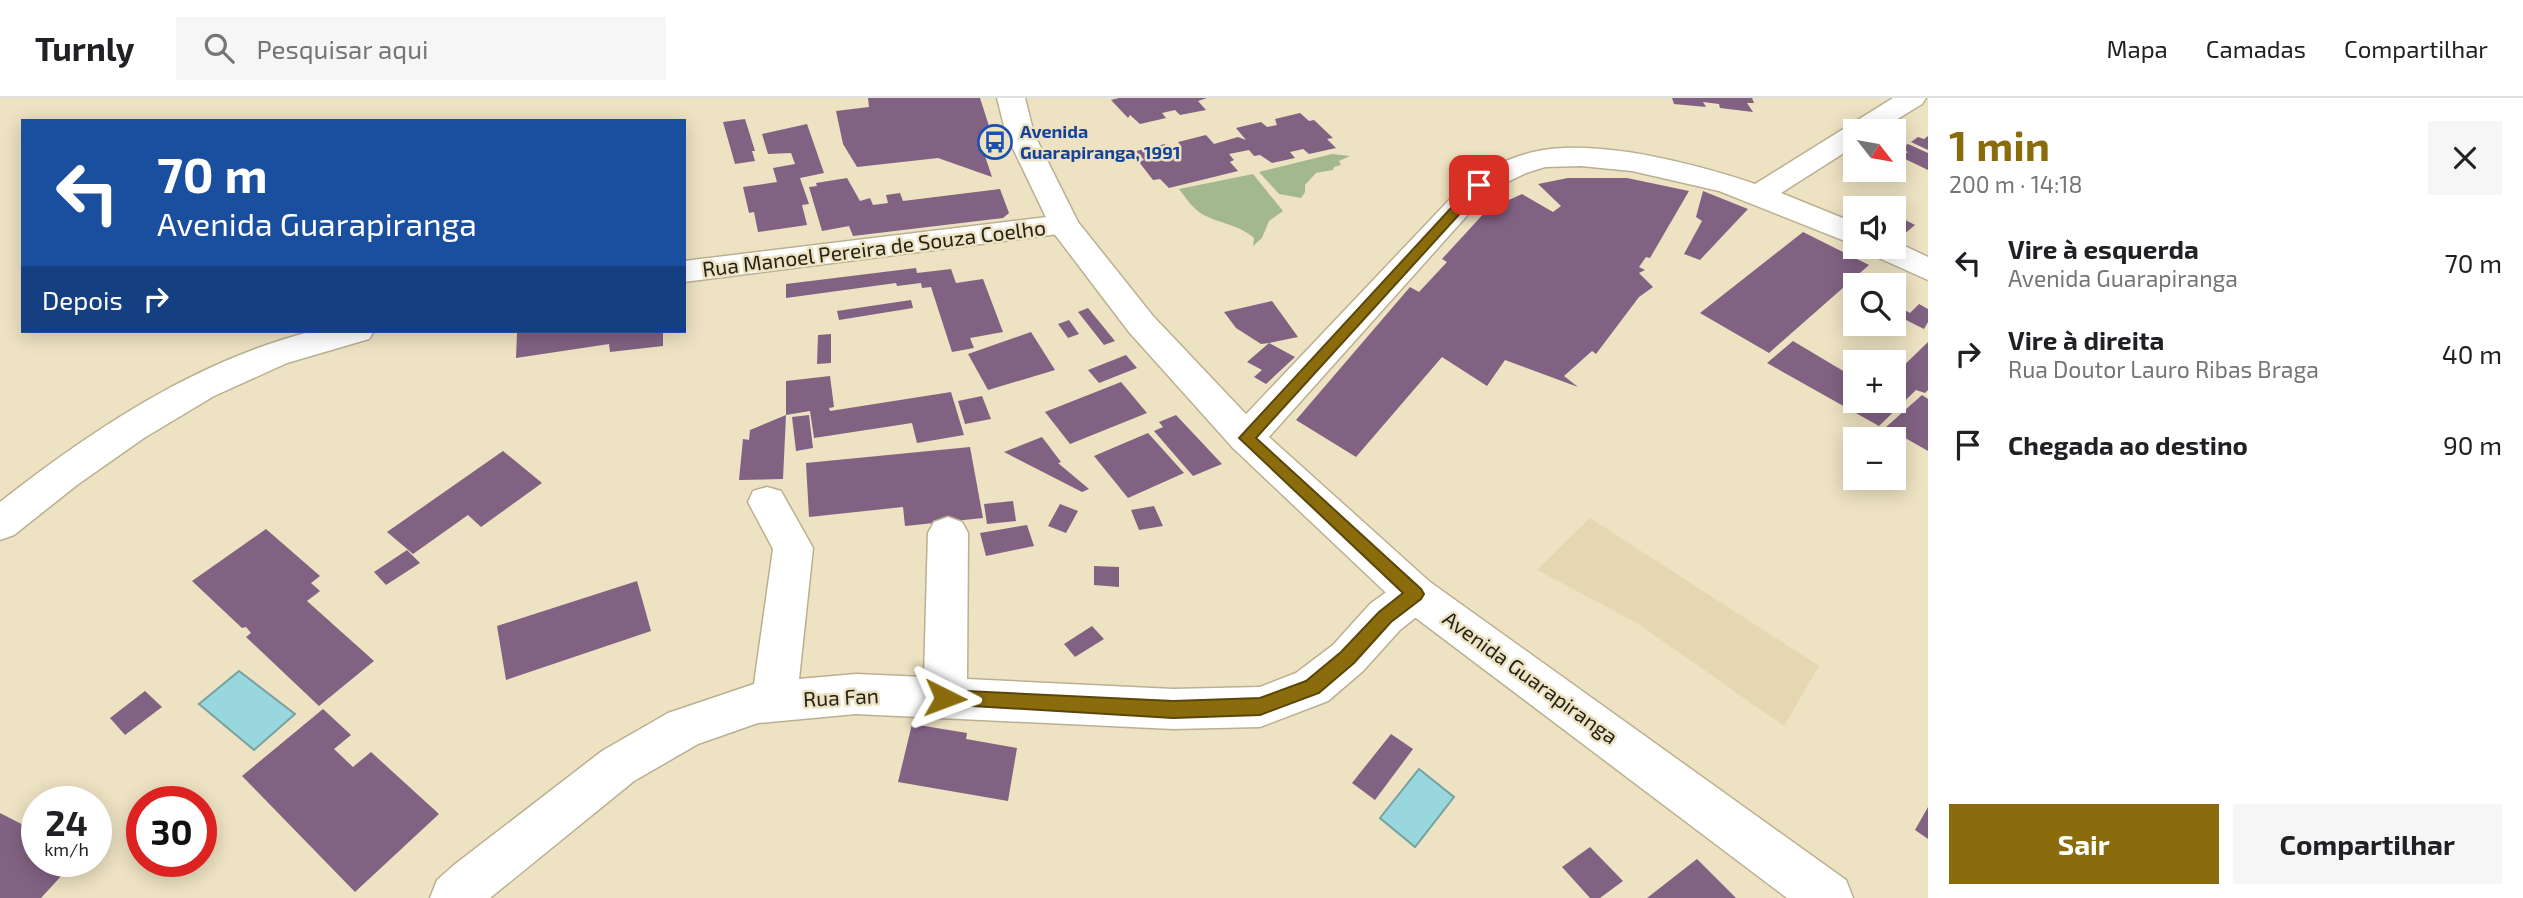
<!DOCTYPE html>
<html lang="pt">
<meta charset="utf-8">
<style>
:root{--surface:#fff;--page:#f6f6f6;--text:#202124;--muted:#757577;--line:#e0e0e0;--accent:#8b6c0c}
body{margin:0;font-family:"Exo 2",sans-serif;background:var(--page);color:var(--text);height:100vh;display:flex;flex-direction:column;font-size:26px;white-space:nowrap}
*{box-sizing:border-box;margin:0}
p{font-size:23px;color:var(--muted)}
.icon{flex:none;width:38px;height:38px;fill:none;stroke:currentColor;stroke-width:2;stroke-linecap:round;stroke-linejoin:round}
.map{position:relative;flex:1;overflow:hidden}
.details{display:flex;flex-direction:column;background:var(--surface);width:595px}
.details>*{flex:none}
.top-card{position:absolute;left:21px;top:21px;width:665px;height:214px;border-radius:0px;box-shadow:0 4px 18px #0003;background:#1a4fa0;color:#fff;overflow:hidden}
.needle{width:46px;rotate:121deg}
.fabs{position:absolute;left:1843px;top:21px;display:grid;gap:14px}
.fabs a{display:grid;place-items:center;width:63px;height:63px;border-radius:0px;background:var(--surface);box-shadow:0 4px 18px #0003;font-size:35px}
.speed{position:absolute;left:21px;top:688px;display:flex;gap:14px;font-size:35px;font-weight:700;text-align:center}
.speed>*{display:grid;place-content:center;width:91px;height:91px;border-radius:50%;background:var(--surface);box-shadow:0 4px 18px #0003;line-height:1}
.speed small{font-size:18px;font-weight:400}
.speed .limit{border:10px solid #d22;background:#fff;color:#111}
.pin{position:absolute;display:grid;place-items:center;width:60px;height:60px;color:#fff;margin:-30px;border-radius:14px;box-shadow:0 4px 10px #0006}
.me{position:absolute;width:77px;margin:-38px;rotate:93deg;stroke-linejoin:round;filter:drop-shadow(0 0 5px #0008)}
.turn{display:flex;align-items:center;gap:24px;height:147px;padding:0 21px;font-size:32px}
.turn .icon{width:91px;height:91px;stroke-width:2.5}
.turn b{display:block;font-size:49px;line-height:60px}
.then{display:flex;align-items:center;height:66px;padding:0 21px;background:#0003;gap:14px;font-size:26px}
.round{display:grid;place-items:center;flex:none;width:74px;height:74px;border-radius:0px;background:var(--page)}
.summary{display:flex;align-items:center;justify-content:space-between;height:119px;padding:0 21px}
h1{font-size:42px;font-weight:700;line-height:52px;color:var(--accent)}
.button{display:flex;gap:14px;margin-top:auto;padding:14px 21px}
.button a{flex:1;height:80px;border-radius:0px;background:var(--accent);color:#fff;font-size:28px;font-weight:700;line-height:80px;text-align:center}
.button a+a{background:var(--page);color:var(--text)}
ul{padding:0;list-style:none}
li{display:flex;align-items:center;gap:21px;height:91px;padding:0 21px}
li div{flex:1}
li b{display:block;font-size:26px}
li em{font-style:normal}
header{display:flex;align-items:center;gap:42px;box-sizing:border-box;height:98px;padding:0 35px;background:var(--surface);border-bottom:2px solid var(--line)}
header strong{font-size:33px}
nav{display:flex;gap:38px;margin-inline-start:auto;font-size:24px}
.search{width:490px;height:63px;background:var(--page);display:flex;align-items:center;gap:18px;box-sizing:border-box;padding:0 24px;border-radius:0px;color:var(--muted);font-size:26px}
main{display:flex;flex:1;min-height:0}
.map>svg:first-child{display:block}
</style>
<header>
<strong>Turnly</strong>
<div class="search"><svg class="icon" aria-label="search" viewBox="0 0 24 24"><circle cx="10" cy="10" r="6"/><path d="M15 15l6 6"/></svg>Pesquisar aqui</div>
<nav><a>Mapa</a><a>Camadas</a><a>Compartilhar</a></nav>
</header>
<main>
<div class="map">
<svg width="1928" height="800" viewBox="0 0 1928 800">
<rect width="100%" height="100%" fill="#ede2c2"/>
<path fill="#e5d7b1" d="M1590,420L1819,568L1784,628L1637,525L1537,472Z"/>
<g fill="#a4b88d">
<path d="M1332,56L1350,58L1339,63L1341,67L1334,69L1333,72L1316,75L1305,87V94L1301,100L1279,96L1259,74Z"/>
<path d="M1253,76L1283,113L1269,123L1262,140L1253,148L1254,140C1238,126 1220,126 1202,116C1192,110 1186,100 1179,91Z"/>
</g>
<g fill="#98d7de" stroke="#76a1a2" stroke-width="2">
<path d="M239,573L295,616L254,652L199,606Z"/>
<path d="M1419,671L1454,699L1415,749L1380,720Z"/>
</g>
<g fill="#826283">
<path d="M868,0H980L989,28L984,55L992,79L938,60L857,69L843,46L836,13L869,9Z"/>
<path d="M1119,0H1207L1198,3L1206,12L1180,17L1175,12L1162,15L1166,20L1140,26L1130,17L1128,20L1111,2Z"/>
<path d="M1672,0H1752L1754,5H1747L1753,14L1720,10L1719,6L1703,4L1706,9L1674,6Z"/>
<path d="M1300,15L1309,23L1314,22L1333,40L1327,41L1336,50L1309,56L1303,51L1290,54L1295,60L1272,65L1260,57L1254,58L1249,52L1229,56L1234,62L1230,64L1238,73L1169,90L1160,81L1153,82L1139,64L1144,62L1136,53L1165,46L1169,52L1181,48L1178,44L1206,37L1214,46L1238,39L1246,42L1236,30L1261,24L1267,29L1277,27L1275,21Z"/>
<path d="M745,21L755,53H752L755,63L735,66L723,24Z"/>
<path d="M807,26L824,75L800,80L809,106L802,107L807,127L758,134L754,114L749,115L743,89L777,84L773,70L795,66L791,55L768,56L762,36Z"/>
<path d="M1928,38V52L1911,44L1918,39L1924,41Z"/>
<path d="M1908,46L1928,55V72L1901,59L1908,54L1901,51Z"/>
<path d="M847,80L860,103L870,100L873,107L888,105L886,97L900,95L903,103L1000,91L1009,115L1003,120L853,138L849,128L822,133L809,89L817,88L816,85Z"/>
<path d="M1568,80H1627L1689,93L1650,160L1646,159L1639,169L1645,172L1639,175L1653,189L1639,199L1596,256L1592,253L1564,278L1578,289L1505,262L1487,288L1442,259L1356,359L1296,322L1410,189L1419,194L1447,164L1442,161L1487,112L1522,96L1553,114L1561,108L1538,86Z"/>
<path d="M1703,93L1748,111L1700,162L1684,156L1702,123L1696,119Z"/>
<path d="M1894,116L1915,127L1903,137L1894,132Z"/>
<path d="M1803,134L1869,167L1769,255L1700,215Z"/>
<path d="M916,170L917,175L951,171L956,185L983,181L1003,234L970,240L974,250L952,254L931,189L922,190L921,185L897,188L896,185L786,200V186Z"/>
<path d="M1894,188L1906,194L1894,206Z"/>
<path d="M911,202L913,210L839,222L837,213Z"/>
<path d="M1272,203L1298,239L1269,245L1295,259L1266,286L1254,279L1262,272L1247,264L1269,245L1261,246L1236,230L1224,214Z"/>
<path d="M1894,206L1910,215L1919,206L1928,211V224L1924,231L1894,216Z"/>
<path d="M1088,210L1115,243L1104,247L1078,214Z"/>
<path d="M1069,222L1079,236L1068,240L1058,226Z"/>
<path d="M533,233H663V248L610,254L609,246L516,260L517,235Z"/>
<path d="M1031,234L1055,272L988,292L968,256Z"/>
<path d="M831,236V265L817,266L818,237Z"/>
<path d="M1793,243L1855,280V303H1894V277L1928,244V292L1925,295L1916,292L1879,328L1767,265Z"/>
<path d="M1126,257L1137,270L1099,285L1088,272Z"/>
<path d="M830,278L834,309L829,310L830,313L951,294L964,337L917,345L912,325L814,340L810,313L786,317V283Z"/>
<path d="M1121,284L1147,315L1070,346L1045,314Z"/>
<path d="M1922,297L1928,301V353L1886,329Z"/>
<path d="M982,298L991,321L965,326L958,303Z"/>
<path d="M786,317L783,381L739,382L743,341L749,342L750,332Z"/>
<path d="M809,317L813,350L796,353L792,319Z"/>
<path d="M1176,317L1222,366L1193,378L1154,333L1163,329L1159,324Z"/>
<path d="M1148,335L1184,375L1128,400L1094,358Z"/>
<path d="M1042,339L1061,364L1058,365L1089,391L1082,394L1004,354Z"/>
<path d="M970,349L983,420L905,428L903,409L809,419L806,365Z"/>
<path d="M503,353L542,385L481,429L468,417L413,456L387,434Z"/>
<path d="M1013,403L1016,423L987,426L984,406Z"/>
<path d="M1060,406L1078,413L1066,435L1048,428Z"/>
<path d="M1154,408L1163,428L1139,432L1131,412Z"/>
<path d="M1027,427L1034,448L986,458L980,435Z"/>
<path d="M266,431L320,478L311,485L320,493L307,503L374,563L319,608L246,539L251,535L246,529L242,530L192,483Z"/>
<path d="M407,452L420,465L386,487L374,474Z"/>
<path d="M1094,468L1119,469V489L1094,487Z"/>
<path d="M637,483L651,533L506,582L497,528Z"/>
<path d="M1092,528L1104,541L1075,559L1064,546Z"/>
<path d="M145,593L162,609L125,637L110,620Z"/>
<path d="M323,611L351,637L334,651L353,669L371,654L439,716L355,794L242,678Z"/>
<path d="M912,626L967,635L966,641L1017,650L1008,703L898,684Z"/>
<path d="M1391,636L1413,651L1375,702L1352,685Z"/>
<path d="M1928,709V741L1915,732Z"/>
<path d="M0,715L37,734V763H75L41,800H0Z"/>
<path d="M1590,749L1623,783L1600,800H1590L1562,769Z"/>
<path d="M1697,761L1736,800H1647Z"/>
</g>
<g fill="none" stroke-linecap="round" stroke-linejoin="round">
<g stroke="#bab091" stroke-width="3">
<g id="street">
<path d="M1893,0H1926L1922,6L1878,33H1855V48L1781,95L1855,125V147L1719,93L1632,73L1581,68L1545,69L1526,75L1489,93L1259,350L1246,354L1233,350L1228,340L1233,330L1469,81C1491,69 1513,58 1538,53C1600,41 1696,66 1755,86Z"/>
<path d="M1064,117L1075,120L1079,127L1075,134L684,184V163Z"/>
<path d="M1894,143L1928,159V182L1870,156L1865,149H1894Z"/>
<path d="M313,233H374L369,241L287,265L214,298L144,340L77,387L14,437L0,442V404C93,331 197,262 313,233Z"/>
<path d="M767,389L781,393L813,450L799,581L856,576L924,579L928,435L934,424L948,419L962,424L968,435L967,581L1173,591L1260,589L1296,575L1333,547L1370,506L1400,484L1415,479L1430,484L1436,496L1430,508L1400,532L1363,573L1328,603L1260,629L1173,631L856,616L758,625L698,646L634,683L490,800H430L437,782L454,767L602,653L668,615L754,586L773,451L748,404L753,393Z"/>
</g>
</g>
<g stroke="#bab091" stroke-width="3">
<path id="secondary" d="M997,0H1025L1034,36L1078,124L1153,218L1259,330L1430,484L1846,782L1853,800H1787L1400,508L1233,350L1129,234L1053,134L1006,36Z"/>
</g>
<use href="#street" fill="#fff" fill-rule="evenodd"/>
<use href="#secondary" fill="#fff" fill-rule="evenodd"/>
</g>
<path fill="#8b6c0c" stroke="#5a4608" stroke-width="2" d="M1479,83L1486,87L1484,89L1256,340L1421,491L1424,496L1421,501L1391,524L1354,565L1319,595L1260,617L1173,620L939,606L936,600L939,594L945,592L1173,603L1260,600L1306,583L1341,554L1379,514L1403,495L1239,340L1475,84Z"/>
<defs>
<g id="bus-ring" transform="scale(1.75)"><circle r="9.5" fill="#ede2c2" stroke="#1a4fb4" stroke-width="1.5"/><path d="M-5-6H5V4H4V6H2V4H-2V6H-4V4H-5ZM-3.5-4V0h7V-4ZM-3.5 1.2v1.5H-2V1.2ZM2 1.2v1.5H3.5V1.2Z" fill="#1a4fb4"/></g>
</defs>
<g fill-rule="evenodd">
<use href="#bus-ring" x="995" y="44"/>
</g>
<g text-anchor="middle" stroke-width="5" stroke-linejoin="round" paint-order="stroke">
<g font-size="18" font-weight="bold" fill="#164399" stroke="#ede2c2" text-anchor="start">
<text x="1020" y="40">Avenida<tspan x="1020" dy="21">Guarapiranga, 1991</tspan></text>
</g>
<g font-size="21" fill="#262216" stroke="#ede2c2">
<text transform="translate(874 151) rotate(-7)" y="7">Rua Manoel Pereira de Souza Coelho</text>
<text transform="translate(1530 580) rotate(36)" y="7">Avenida Guarapiranga</text>
<text transform="translate(841 600) rotate(-3)" y="7">Rua Fan</text>
</g>
</g>
</svg>
<div class="fabs">
<a><svg class="needle" viewBox="-14 -14 28 28"><path d="M0-13l5 13h-10z" fill="#e53935"/><path d="M0 13l5-13h-10z" fill="#757577"/></svg></a>
<a><svg class="icon" aria-label="sound" viewBox="0 0 24 24"><path d="M4 9h4l5-4v14l-5-4H4zM17 9q2 3 0 6"/></svg></a>
<a><svg class="icon" aria-label="search" viewBox="0 0 24 24"><circle cx="10" cy="10" r="6"/><path d="M15 15l6 6"/></svg></a>
<a>+</a>
<a>−</a>
</div>
<div class="speed"><div>24<small>km/h</small></div><div class="limit">30</div></div>
<div class="pin" style="left:1479px;top:87px;background:#d93025"><svg class="icon" aria-label="arrive" viewBox="0 0 24 24"><path d="M6 21V4h12l-3 4 3 4H6"/></svg></div>
<svg class="me" style="left:945px;top:600px" viewBox="-20 -20 40 40"><path d="M0-17L14 15 0 8-14 15z" fill="#8b6c0c" stroke="#fff" stroke-width="4"/></svg>
<div class="top-card">
<div class="turn"><svg class="icon" aria-label="left" viewBox="0 0 24 24"><path d="M17 20v-9H6M10 6l-5 5 5 5"/></svg><div><b>70 m</b>Avenida Guarapiranga</div></div>
<div class="then">Depois<svg class="icon" aria-label="right" viewBox="0 0 24 24"><path d="M7 20v-9h11M14 6l5 5-5 5"/></svg></div>
</div>
</div>
<section class="details">
<div class="summary"><div><h1>1 min</h1><p>200 m · 14:18</p></div><a class="round"><svg class="icon" aria-label="close" viewBox="0 0 24 24"><path d="M6 6l12 12M18 6L6 18"/></svg></a></div>
<ul>
<li><svg class="icon" aria-label="left" viewBox="0 0 24 24"><path d="M17 20v-9H6M10 6l-5 5 5 5"/></svg><div><b>Vire à esquerda</b><p>Avenida Guarapiranga</p></div><em>70 m</em></li>
<li><svg class="icon" aria-label="right" viewBox="0 0 24 24"><path d="M7 20v-9h11M14 6l5 5-5 5"/></svg><div><b>Vire à direita</b><p>Rua Doutor Lauro Ribas Braga</p></div><em>40 m</em></li>
<li><svg class="icon" aria-label="arrive" viewBox="0 0 24 24"><path d="M6 21V4h12l-3 4 3 4H6"/></svg><div><b>Chegada ao destino</b></div><em>90 m</em></li>
</ul>
<div class="button"><a>Sair</a><a>Compartilhar</a></div>
</section>
</main>
